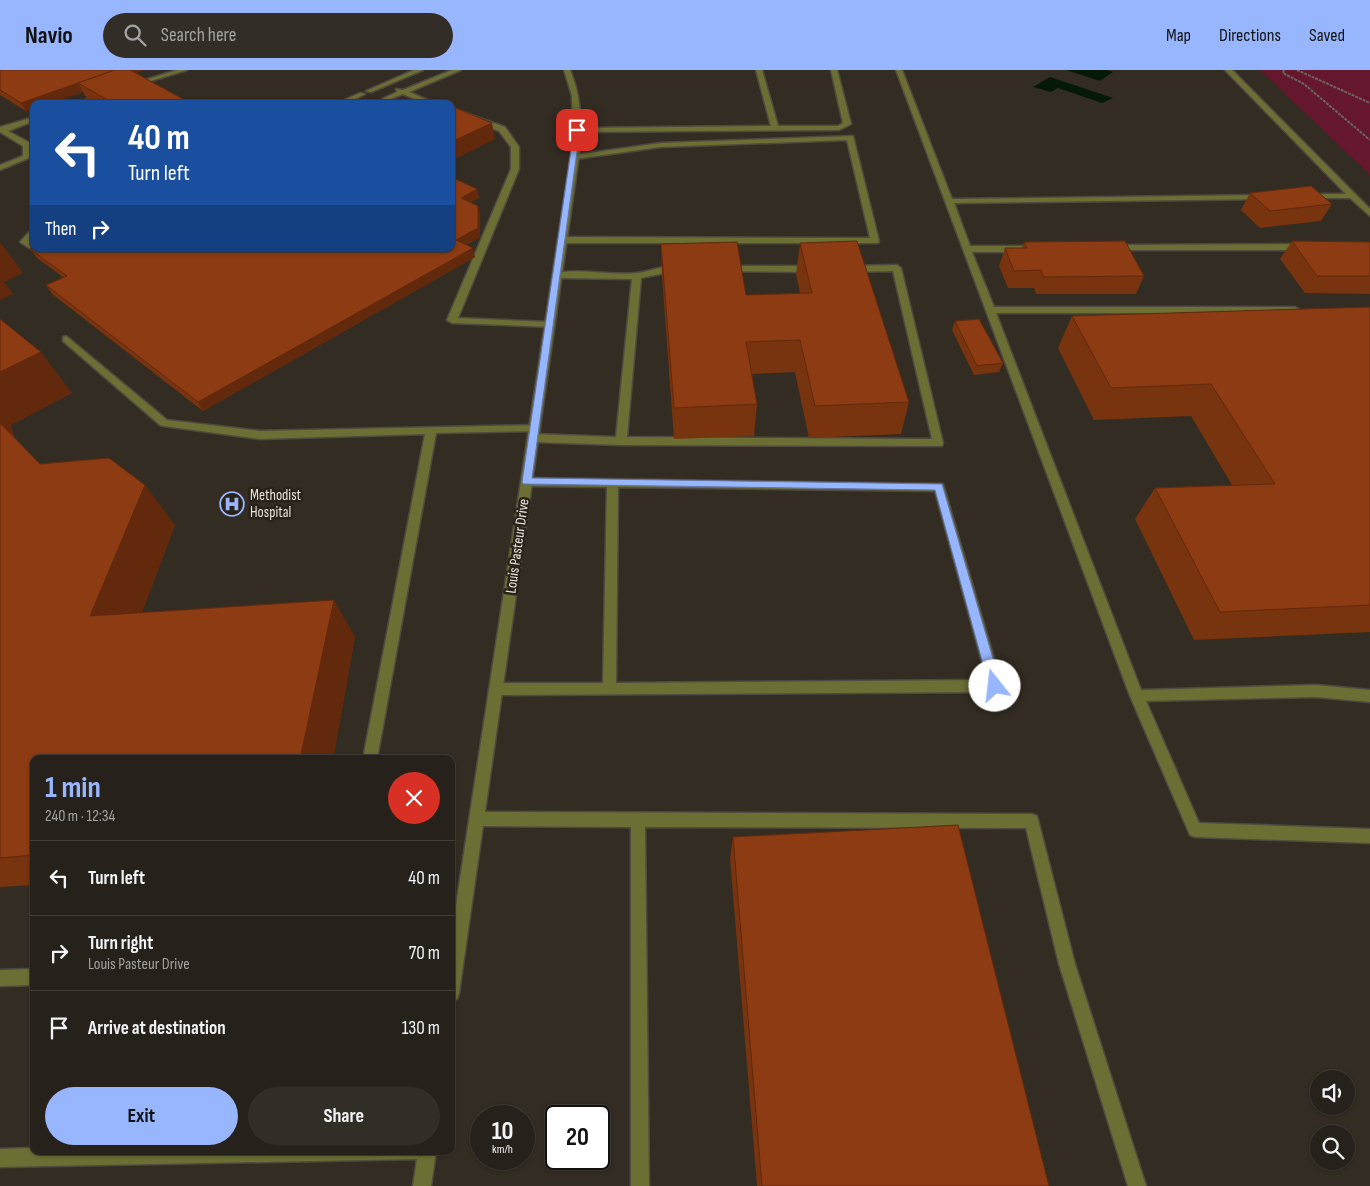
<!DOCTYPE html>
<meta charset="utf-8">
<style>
:root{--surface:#26211a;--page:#322e27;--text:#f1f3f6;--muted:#a4a3a2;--line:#423e39;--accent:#97b6fd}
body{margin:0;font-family:"Sofia Sans Condensed",sans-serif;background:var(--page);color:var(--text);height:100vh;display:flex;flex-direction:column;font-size:19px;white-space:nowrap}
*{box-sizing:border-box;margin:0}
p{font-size:16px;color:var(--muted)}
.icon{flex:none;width:28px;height:28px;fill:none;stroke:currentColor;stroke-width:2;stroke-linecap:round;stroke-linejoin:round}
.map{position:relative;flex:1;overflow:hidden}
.side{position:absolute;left:30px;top:685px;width:425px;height:400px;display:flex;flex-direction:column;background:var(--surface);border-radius:10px;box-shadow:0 1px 4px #0004,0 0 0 1px var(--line)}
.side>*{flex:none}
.hud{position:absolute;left:30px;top:30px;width:425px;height:152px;border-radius:10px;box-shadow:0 1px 4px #0004,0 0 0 1px var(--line);background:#1a4fa0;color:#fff;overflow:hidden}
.tools{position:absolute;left:1310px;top:1000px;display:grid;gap:10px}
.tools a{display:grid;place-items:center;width:45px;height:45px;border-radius:50%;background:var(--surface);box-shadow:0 1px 4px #0004,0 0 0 1px var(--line);font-size:25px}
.speed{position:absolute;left:470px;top:1035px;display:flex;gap:10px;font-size:25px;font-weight:700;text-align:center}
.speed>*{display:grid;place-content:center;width:65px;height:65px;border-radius:50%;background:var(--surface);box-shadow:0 1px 4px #0004,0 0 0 1px var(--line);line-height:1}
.speed small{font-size:12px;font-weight:400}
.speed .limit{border:2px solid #111;border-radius:8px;background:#fff;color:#111}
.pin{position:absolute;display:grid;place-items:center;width:42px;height:42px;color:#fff;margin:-21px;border-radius:10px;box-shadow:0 2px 8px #0006}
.me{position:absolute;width:55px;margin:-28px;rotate:344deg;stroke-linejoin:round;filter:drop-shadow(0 0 4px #0008)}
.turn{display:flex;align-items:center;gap:18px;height:105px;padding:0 15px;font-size:22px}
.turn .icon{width:65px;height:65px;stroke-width:2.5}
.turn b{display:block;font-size:35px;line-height:42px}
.then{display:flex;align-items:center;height:48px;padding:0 15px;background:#0003;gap:10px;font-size:19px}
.round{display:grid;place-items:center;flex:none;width:52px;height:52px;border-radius:26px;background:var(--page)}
.head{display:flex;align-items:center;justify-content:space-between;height:85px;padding:0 15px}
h1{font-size:30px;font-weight:700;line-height:38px;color:var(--accent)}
.button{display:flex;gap:10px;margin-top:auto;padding:10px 15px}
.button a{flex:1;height:58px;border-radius:30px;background:var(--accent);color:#111;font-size:20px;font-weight:700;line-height:58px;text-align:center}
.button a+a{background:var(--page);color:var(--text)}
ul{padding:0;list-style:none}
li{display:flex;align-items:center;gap:15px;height:75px;padding:0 15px;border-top:1px solid var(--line)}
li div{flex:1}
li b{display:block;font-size:19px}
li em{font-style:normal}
header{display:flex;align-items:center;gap:30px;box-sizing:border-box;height:70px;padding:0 25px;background:var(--accent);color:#111}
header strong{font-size:24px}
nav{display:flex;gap:28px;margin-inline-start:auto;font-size:18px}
.search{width:350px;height:45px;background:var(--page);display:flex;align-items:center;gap:12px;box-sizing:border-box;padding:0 18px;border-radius:28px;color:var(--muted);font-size:19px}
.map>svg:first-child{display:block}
</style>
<header>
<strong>Navio</strong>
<div class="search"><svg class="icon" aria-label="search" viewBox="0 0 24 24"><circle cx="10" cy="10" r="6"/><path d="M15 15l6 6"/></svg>Search here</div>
<nav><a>Map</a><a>Directions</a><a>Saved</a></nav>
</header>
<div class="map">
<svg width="1370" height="1116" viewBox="0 0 1370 1116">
<rect width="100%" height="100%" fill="#332c22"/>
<path fill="#65172d" d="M1260,0H1370V105Z"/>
<g fill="#041a07">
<path d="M1066,0H1106L1113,2L1100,11Z"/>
<path d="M1050,7L1113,28L1102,33L1058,18L1051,22L1033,17Z"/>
</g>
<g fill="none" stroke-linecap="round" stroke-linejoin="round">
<g stroke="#504940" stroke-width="3">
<g id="service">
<path d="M177,0H187L134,16L129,15Z"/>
<path d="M414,0H423L371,22L366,21Z"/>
<path d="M452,0H461L409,22L437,34H427L403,24L385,31L382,29L397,22L396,19L403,20Z"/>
<path d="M756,0H762L778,56H838L843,53L831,0H837L851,54L839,60L577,62L573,60L577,58L771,56Z"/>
<path d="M896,0H902L952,129L1264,125L1268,127L1264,129L954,133L970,176H1022L1026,179L1022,182H972L994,237H1295L1300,240L1295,243H996L1141,620L1316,615L1370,620V632L1316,627L1146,631L1199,753L1370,759V773L1195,767L1190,765L1130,626Z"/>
<path d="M1225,0H1232L1370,139V146L1350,128H1304L1303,126L1307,124H1346Z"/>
<path d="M104,23L107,25L106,26L85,34H75Z"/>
<path d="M360,23L365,24L345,34H335Z"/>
<path d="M451,38L505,57L519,77V99L458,248L550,252L553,253V257L452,253L447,250L511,99V77L499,61L451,42Z"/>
<path d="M34,47V51L8,61L30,73L31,87L0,100V95L23,86V76L0,62V57Z"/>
<path d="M853,66L879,171L878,173H563L559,170L563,167L870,168L847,70L661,77L575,89L571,87L575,85L661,73Z"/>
<path d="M31,160H34V167L29,172L34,174V179H38L34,181L20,172Z"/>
<path d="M1112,175L1305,174L1309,177L1305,180H1109V176Z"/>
<path d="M897,195L901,198L943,373L942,376L621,375L533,372L528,368L533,364L616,367L632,209L558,208L555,207V203C581,198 610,206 637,203C650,202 671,191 682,200L681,202L665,203L641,208L627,367L932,369L893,201L848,202L844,199L848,196Z"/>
<path d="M726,196H813L817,199L813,202L723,201V197Z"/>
<path d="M66,266L167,350L260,361L539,355L540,357L535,361L436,363L377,689H363L425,364L260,369L164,356L160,355L63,271V267Z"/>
<path d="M527,408L943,414L1002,616L1000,620L995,622L496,625L491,623L489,619L491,615L496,613H603L607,417L527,416L522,412ZM618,417L935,421L987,610L616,613Z"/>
<path d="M477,742L1032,744L1037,746L1075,894L1146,1116H1128L1059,894L1026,758L645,757L649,1116H631V757L477,756L472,754L470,749L472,744Z"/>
<path d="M34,899V915L0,916V900Z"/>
</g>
</g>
<g stroke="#504940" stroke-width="3">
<g id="tertiary">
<path d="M564,0H570C580,23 581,46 581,71L459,923L457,929L451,931V868L573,71L572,26Z"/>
<path d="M34,1078V1081H436L431,1116H413L417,1089L0,1097V1079Z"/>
</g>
</g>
<g stroke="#6b655c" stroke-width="2" stroke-dasharray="3 1" stroke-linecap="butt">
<path d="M1284,0L1283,3L1304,14L1370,70"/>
<path d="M1297,0L1370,33"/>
</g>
<use href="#service" fill="#6b6f34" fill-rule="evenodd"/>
<use href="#tertiary" fill="#6b6f34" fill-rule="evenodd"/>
</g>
<g fill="#78330f">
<path d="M0,0H144L136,3L192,34H90L83,22L26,41L0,25Z"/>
<path d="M451,107L477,119L479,128L471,132L480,145V167L466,175L475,187L203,341L52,224L46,215L63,207L37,188L30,179Z"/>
<path d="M1250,123L1332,134L1321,151L1260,158L1241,140Z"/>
<path d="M1292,171L1370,172V224L1305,223L1280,189Z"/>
<path d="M1024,172L1144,206L1136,224H1036L1034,218H1008L999,196L1005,178H1022Z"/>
<path d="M800,173L909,332L901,364L809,368L795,302L752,304L757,334L754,366L674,369L662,206L661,174L746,225L800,223L796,204Z"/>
<path d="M1370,237V562L1194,570L1135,449L1155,418L1232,415L1191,346L1094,350L1058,278L1072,246Z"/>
<path d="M0,249L72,323L11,355L14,367L40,394L175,455L142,542L355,567L333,689H34V815L0,817Z"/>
<path d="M955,251L1003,293L999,302L974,305L952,260Z"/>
<path d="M733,767L1049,1116H757L730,788Z"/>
</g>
<g fill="#62290d">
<path d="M117,0H144L89,19Z"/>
<path d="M78,13L83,22L48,34H34V39L26,41L21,33Z"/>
<path d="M492,53L495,69L451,91V72Z"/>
<path d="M477,119L479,128L463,136L461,128Z"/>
<path d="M478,136L480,145V167L458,179L456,170Z"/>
<path d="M0,172L23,203L4,212L13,224L0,230Z"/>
<path d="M473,178L475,187L203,341L198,332Z"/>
<path d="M41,282L72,323L11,355L15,372L0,355V302Z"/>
<path d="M145,415L175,455L127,582L90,546Z"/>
<path d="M334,530L355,567L333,689H300Z"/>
</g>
<g fill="#8c3b12" stroke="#62290d">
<path d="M0,0H115L21,33L0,20Z"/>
<path d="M115,0H130L192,34H115L78,13Z"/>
<path d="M451,36L492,53L451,72Z"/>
<path d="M451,107L477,119L461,128L478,136V158L456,170L473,178L198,332L46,215L67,206L30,179L34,177V179H451Z"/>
<path d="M1311,116L1332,134L1270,141L1250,123Z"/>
<path d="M857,171L909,332L815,336L800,270L746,272L757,334L674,338L661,174L737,172L746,225L812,223L800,173Z"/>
<path d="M1125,171L1144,206L1043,207L1041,200L1014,201L1005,178H1027L1024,172Z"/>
<path d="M1292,171L1370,172V206H1317Z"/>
<path d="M1370,237V535L1220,542L1155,418L1275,414L1211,314L1111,318L1072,246Z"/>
<path d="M0,249L41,282L0,302Z"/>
<path d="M979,249L1003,293L977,296L955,251Z"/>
<path d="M0,353L40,394L109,388L145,415L90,546L334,530L300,689H34V785L0,788Z"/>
<path d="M958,755L1049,1116H762L733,767Z"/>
</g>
<path fill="#97b6fd" stroke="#6276a4" d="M577,58L580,60L532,408L942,414L1001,616L999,620H991L989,616L935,420L523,414L522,412L574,60Z"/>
<defs>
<g id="hospital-ring" transform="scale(1.25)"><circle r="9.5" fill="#292219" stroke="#97b6fd" stroke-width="1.5"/><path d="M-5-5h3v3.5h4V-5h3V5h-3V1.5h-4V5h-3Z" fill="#97b6fd"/></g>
</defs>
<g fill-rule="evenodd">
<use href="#hospital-ring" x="232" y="434"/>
</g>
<g text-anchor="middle" stroke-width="5" stroke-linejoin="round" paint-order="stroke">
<g font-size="15" fill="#e7e2dc" stroke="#292219" text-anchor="start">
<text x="250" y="430">Methodist<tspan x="250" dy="17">Hospital</tspan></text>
</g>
<g font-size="15" fill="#e7e2dc" stroke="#292219">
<text transform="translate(517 476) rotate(-82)" y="5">Louis Pasteur Drive</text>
</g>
</g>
</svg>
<div class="tools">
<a><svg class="icon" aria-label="sound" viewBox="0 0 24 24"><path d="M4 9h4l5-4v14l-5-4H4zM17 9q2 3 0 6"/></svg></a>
<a><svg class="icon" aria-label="search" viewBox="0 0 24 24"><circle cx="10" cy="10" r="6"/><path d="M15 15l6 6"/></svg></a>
</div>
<div class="speed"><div>10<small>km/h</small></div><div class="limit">20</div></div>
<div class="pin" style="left:577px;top:60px;background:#d93025"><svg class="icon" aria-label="arrive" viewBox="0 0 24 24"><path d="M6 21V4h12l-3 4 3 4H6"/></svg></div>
<svg class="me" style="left:995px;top:616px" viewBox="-20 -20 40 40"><circle r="19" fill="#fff"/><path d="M0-13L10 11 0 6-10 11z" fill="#97b6fd"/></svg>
<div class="hud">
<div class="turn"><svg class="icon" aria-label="left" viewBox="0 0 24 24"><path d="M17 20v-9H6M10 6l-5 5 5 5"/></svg><div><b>40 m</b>Turn left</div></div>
<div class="then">Then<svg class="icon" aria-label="right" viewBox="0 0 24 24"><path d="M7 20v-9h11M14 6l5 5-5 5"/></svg></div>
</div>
<section class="side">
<div class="head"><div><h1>1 min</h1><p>240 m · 12:34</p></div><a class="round" style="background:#d93025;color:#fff"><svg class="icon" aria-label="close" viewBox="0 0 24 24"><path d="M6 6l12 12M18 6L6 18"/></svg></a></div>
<ul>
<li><svg class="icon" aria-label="left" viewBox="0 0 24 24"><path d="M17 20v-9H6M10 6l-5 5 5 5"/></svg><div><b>Turn left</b></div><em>40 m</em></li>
<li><svg class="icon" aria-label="right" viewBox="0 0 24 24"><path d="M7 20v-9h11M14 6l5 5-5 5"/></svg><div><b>Turn right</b><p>Louis Pasteur Drive</p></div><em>70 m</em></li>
<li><svg class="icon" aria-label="arrive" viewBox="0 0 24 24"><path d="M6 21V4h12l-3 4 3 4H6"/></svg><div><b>Arrive at destination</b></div><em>130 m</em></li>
</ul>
<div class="button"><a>Exit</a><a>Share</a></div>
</section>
</div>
